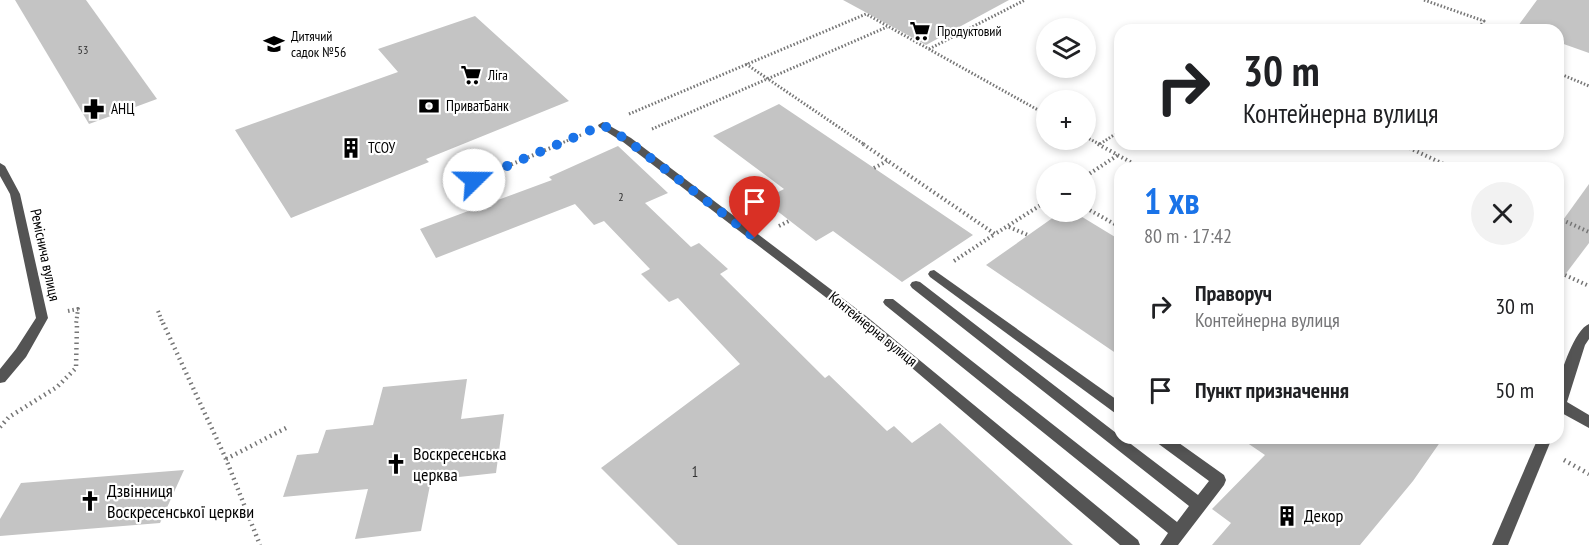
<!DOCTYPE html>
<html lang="uk">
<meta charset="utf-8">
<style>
:root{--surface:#fff;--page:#f2f2f2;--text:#202124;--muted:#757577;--accent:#1a73e8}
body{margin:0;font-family:"PT Sans Narrow",sans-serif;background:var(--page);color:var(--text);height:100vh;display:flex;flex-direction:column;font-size:22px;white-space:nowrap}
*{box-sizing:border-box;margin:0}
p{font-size:20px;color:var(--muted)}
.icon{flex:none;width:33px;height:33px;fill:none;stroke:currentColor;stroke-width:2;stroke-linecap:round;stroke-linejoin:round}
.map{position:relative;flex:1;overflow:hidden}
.side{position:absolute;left:1114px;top:162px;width:450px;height:282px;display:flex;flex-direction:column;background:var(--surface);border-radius:18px;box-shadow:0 3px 9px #0003}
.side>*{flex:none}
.top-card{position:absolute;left:1114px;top:24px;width:450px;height:126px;border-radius:18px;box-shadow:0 3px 9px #0003;background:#fff;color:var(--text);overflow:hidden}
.fabs{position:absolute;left:1036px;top:18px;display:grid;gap:12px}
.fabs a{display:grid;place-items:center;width:60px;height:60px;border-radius:50%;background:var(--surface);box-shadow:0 3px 9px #0003;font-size:30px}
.pin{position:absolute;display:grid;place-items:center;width:51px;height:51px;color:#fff;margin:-62px -26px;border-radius:50% 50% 50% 0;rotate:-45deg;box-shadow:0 0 6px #0007}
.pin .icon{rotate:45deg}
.me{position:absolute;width:66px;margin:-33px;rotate:68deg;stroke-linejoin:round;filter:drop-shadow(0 0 4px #0008)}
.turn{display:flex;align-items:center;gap:21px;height:126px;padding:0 30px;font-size:27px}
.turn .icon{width:78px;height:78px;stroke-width:2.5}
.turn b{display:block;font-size:42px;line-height:51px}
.round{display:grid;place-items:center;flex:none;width:63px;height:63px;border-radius:32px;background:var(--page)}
.summary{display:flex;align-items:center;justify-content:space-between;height:102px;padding:0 30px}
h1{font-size:36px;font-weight:700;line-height:45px;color:var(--accent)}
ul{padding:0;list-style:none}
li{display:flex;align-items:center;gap:18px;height:84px;padding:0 30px}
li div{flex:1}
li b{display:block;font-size:22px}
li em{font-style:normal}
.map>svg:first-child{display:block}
</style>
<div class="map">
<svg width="1589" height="545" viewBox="0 0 1589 545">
<rect width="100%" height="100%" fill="#fff"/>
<g fill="#c4c4c4">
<path d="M15,0H86L157,99L89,124Z"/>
<path d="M843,0H1009L926,45Z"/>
<path d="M1537,0H1589V53L1558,42V30H1515Z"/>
<path d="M475,16L569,101L426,159L429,162L291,218L235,130L398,72L378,49Z"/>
<path d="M779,104L874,168L973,235L902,282L833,231L816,241L763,200L784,189L713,136Z"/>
<path d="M618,146L668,193L645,203L691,247L699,243L728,269L720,274L825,378L829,375L887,431L894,426L912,443L940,423L1073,545H678L601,468L740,364L678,298L669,302L641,274L650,269L604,221L594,225L575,204L436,258L420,229L552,180L549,177Z"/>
<path d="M1589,184V243L1558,284V227Z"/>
<path d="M1061,212H1074L1120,240V356L986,265Z"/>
<path d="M467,379L461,419L504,414L496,473L431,480L421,531L355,539L368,489L283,497L297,455L318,453L326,430L373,425L383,387Z"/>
<path d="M1240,438H1443L1413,481L1360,545H1212L1231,523L1212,509L1265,455Z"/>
<path d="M184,470L160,523L0,536V519L21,483Z"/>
</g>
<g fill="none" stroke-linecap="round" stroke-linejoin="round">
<g stroke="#767676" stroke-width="3" stroke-dasharray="1.5 2" stroke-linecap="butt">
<path d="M1424,0L1484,21L1477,30"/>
<path d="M929,49L1025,0"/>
<path d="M746,64L865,145"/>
<path d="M1558,73L1589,86"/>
<path d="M629,114L866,14L1047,115"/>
<path d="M652,129L887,27"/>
<path d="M1086,137L1101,145"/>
<path d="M1100,144L1120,131"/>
<path d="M1401,144L1404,145"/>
<path d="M557,145L581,135"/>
</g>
<g stroke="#767676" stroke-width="4" stroke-dasharray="1.5 3" stroke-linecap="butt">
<path d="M863,144L995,234L1047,201"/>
<path d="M1098,144L1141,168"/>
<path d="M1401,144L1452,168"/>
<path d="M1372,148L1377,144"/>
<path d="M874,168L887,161"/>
<path d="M1086,176L1118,155"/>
<path d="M474,180L560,144"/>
<path d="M1086,208L1120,227"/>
<path d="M1558,218L1589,232"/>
<path d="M779,226L789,221"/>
<path d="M1009,227L1028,235"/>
<path d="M954,261L995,234"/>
<path d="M1565,275L1589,286"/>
<path d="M68,311L78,309L76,324"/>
<path d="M158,311L163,324"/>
</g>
<g stroke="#767676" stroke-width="4.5" stroke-dasharray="1.5 4" stroke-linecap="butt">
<path d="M163,323L226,459L260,545"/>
<path d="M0,427L9,417L57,387L76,368L77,323"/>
<path d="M226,459L286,428"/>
<path d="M1564,460L1589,474"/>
</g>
<g fill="#545454" fill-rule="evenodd">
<path d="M603,122L631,138L866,316L1138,540L1140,545H1120L858,322L623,142L599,127L598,125Z"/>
<path d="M934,270L1120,402V414L1115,413L930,277L928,274L930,271Z"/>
<path d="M916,281L920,282L1120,436V438H1123L1198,495L1209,481L1156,442L1154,438H1172L1224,475L1226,480L1224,485L1178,545H1160L1168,533L885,305L883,302L885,299H893L1177,522L1189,506L912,288L910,285L912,282Z"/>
<path d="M1589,324V339L1585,345L1567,402L1589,415V428L1558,411C1558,403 1558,395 1558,387C1560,373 1575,329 1589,324Z"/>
</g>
<g fill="#545454" fill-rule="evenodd">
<path d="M0,163L5,166L20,194L48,318L26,357L5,382L0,383V369L16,349L36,318L10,194L0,176Z"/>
<path d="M1558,399L1564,400L1566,404L1563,409L1558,410Z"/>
<path d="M1538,438H1552L1508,545H1492Z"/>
</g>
</g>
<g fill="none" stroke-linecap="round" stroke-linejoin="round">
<path stroke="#1a73e8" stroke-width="10" stroke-dasharray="0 18" d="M474,180L603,125L627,140L755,238"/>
</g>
<defs>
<g id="supermarket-bare" transform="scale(1.62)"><path d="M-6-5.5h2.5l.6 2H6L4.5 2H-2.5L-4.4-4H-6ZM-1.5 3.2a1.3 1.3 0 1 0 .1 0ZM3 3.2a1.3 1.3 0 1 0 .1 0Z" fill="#000" stroke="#fff" stroke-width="2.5" paint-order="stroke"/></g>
<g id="school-bare" transform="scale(1.62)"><path d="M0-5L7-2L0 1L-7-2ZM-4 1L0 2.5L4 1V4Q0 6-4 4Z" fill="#000" stroke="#fff" stroke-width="2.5" paint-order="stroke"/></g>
<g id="bank-bare" transform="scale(1.62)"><path d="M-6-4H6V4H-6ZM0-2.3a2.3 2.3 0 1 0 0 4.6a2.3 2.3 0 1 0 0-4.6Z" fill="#000" stroke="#fff" stroke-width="2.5" paint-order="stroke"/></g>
<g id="pharmacy-bare" transform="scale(1.62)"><path d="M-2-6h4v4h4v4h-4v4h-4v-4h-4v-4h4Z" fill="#000" stroke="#fff" stroke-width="2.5" paint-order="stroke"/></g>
<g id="building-bare" transform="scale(1.62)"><path d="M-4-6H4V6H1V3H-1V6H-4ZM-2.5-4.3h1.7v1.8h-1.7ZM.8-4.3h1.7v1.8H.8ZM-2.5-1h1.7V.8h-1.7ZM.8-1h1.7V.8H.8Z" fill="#000" stroke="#fff" stroke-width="2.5" paint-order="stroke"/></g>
<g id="church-bare" transform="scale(1.62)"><path d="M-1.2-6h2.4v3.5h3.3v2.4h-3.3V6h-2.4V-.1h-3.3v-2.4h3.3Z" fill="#000" stroke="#fff" stroke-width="2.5" paint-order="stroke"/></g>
</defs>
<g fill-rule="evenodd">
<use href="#supermarket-bare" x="920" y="31"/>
<use href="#school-bare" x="274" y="44"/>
<use href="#supermarket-bare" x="471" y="75"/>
<use href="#bank-bare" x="429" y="106"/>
<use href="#pharmacy-bare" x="94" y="109"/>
<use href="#building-bare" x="351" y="148"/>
<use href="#church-bare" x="396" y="464"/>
<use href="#church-bare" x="90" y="501"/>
<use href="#building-bare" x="1287" y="516"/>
</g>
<g text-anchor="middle" stroke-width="4.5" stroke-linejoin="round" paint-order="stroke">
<g font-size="12" fill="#313131">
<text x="83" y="54">53</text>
<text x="621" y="201">2</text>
</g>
<g font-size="14" fill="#000" stroke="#fff" text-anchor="start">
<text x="937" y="36">Продуктовий</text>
<text x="291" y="41">Дитячий<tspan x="291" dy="16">садок №56</tspan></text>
<text x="488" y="80">Ліга</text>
</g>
<g font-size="15" fill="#000" stroke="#fff" text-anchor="start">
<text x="446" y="111">ПриватБанк</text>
<text x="111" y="114">АНЦ</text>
<text x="368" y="153">ТСОУ</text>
</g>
<g font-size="15" fill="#000" stroke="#fff">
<text transform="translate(45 255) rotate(78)" y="5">Реміснича вулиця</text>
<text transform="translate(873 329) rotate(39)" y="5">Контейнерна вулиця</text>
</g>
<g font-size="15" fill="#313131">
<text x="695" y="477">1</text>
</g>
<g font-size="18" fill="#000" stroke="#fff" text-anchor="start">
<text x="413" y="460">Воскресенська<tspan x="413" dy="21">церква</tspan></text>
<text x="107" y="497">Дзвінниця<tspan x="107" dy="21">Воскресенської церкви</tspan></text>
<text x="1304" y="522">Декор</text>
</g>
</g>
</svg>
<div class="fabs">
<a><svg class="icon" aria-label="layers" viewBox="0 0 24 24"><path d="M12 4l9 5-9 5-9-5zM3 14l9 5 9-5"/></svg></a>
<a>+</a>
<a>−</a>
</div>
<div class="pin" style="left:755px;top:238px;background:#d93025"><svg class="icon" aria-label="arrive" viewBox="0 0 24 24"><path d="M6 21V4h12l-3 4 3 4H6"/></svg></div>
<svg class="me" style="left:474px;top:180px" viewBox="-20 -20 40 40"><circle r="19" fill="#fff"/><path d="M0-13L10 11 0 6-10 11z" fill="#1a73e8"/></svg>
<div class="top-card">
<div class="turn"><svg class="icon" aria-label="right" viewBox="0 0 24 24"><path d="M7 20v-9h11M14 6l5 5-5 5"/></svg><div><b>30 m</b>Контейнерна вулиця</div></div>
</div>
<section class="side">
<div class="summary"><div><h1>1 хв</h1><p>80 m · 17:42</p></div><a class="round"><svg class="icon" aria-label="close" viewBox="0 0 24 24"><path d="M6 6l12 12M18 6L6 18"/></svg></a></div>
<ul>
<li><svg class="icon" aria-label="right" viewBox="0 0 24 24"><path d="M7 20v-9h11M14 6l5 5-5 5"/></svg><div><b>Праворуч</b><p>Контейнерна вулиця</p></div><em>30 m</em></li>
<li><svg class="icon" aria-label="arrive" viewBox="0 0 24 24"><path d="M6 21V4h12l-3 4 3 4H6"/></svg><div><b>Пункт призначення</b></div><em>50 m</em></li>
</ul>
</section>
</div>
